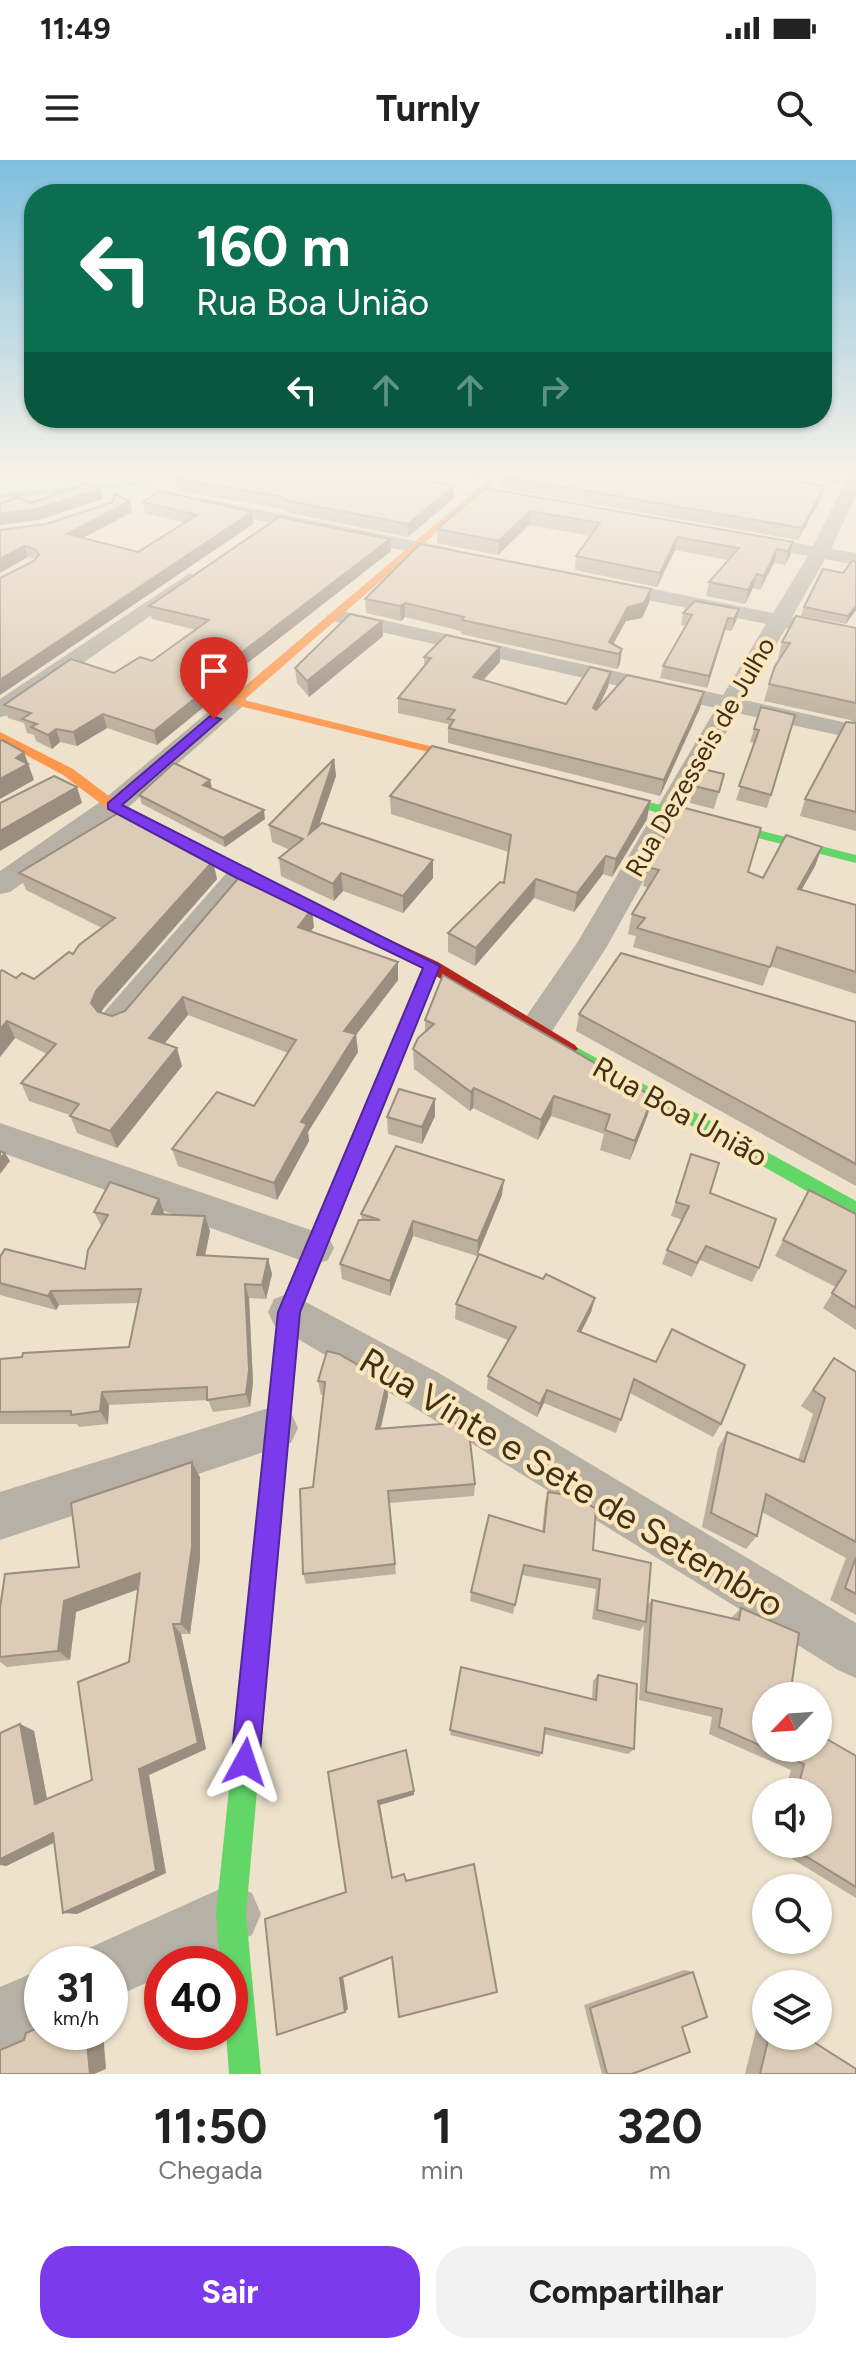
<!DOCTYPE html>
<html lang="pt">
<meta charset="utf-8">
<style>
:root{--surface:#fff;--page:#f2f2f2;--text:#222;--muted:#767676;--accent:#7c3aed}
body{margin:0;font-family:Figtree,sans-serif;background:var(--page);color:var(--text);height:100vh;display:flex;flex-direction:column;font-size:30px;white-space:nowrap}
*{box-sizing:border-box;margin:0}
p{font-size:26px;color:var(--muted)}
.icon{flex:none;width:44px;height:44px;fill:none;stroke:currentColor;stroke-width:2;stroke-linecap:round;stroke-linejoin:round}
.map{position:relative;height:1914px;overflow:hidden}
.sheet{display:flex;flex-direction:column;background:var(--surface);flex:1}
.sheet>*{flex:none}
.guide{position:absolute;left:24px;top:24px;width:808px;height:244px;border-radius:32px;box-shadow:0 2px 6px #0004;background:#0b6e4f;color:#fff;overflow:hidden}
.needle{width:52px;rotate:245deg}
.controls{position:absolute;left:752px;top:1522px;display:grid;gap:16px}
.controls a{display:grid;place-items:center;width:80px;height:80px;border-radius:50%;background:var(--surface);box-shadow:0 2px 6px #0004;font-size:40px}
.speed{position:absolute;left:24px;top:1786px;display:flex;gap:16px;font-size:40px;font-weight:700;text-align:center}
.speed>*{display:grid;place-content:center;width:104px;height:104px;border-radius:50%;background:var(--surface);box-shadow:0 2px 6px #0004;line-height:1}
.speed small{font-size:20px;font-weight:400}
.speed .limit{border:12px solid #d22;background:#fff;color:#111}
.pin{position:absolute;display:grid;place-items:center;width:68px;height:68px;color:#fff;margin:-82px -34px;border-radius:50% 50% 50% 0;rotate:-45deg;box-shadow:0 0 8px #0007}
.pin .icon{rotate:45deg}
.me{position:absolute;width:88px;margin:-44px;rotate:5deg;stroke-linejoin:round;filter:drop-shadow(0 0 6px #0008)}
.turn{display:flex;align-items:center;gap:28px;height:168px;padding:0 40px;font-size:36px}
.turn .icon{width:104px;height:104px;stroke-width:2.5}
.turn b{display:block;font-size:56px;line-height:68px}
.lanes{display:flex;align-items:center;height:76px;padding:0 40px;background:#0003;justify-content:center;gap:40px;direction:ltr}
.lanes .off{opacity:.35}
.eta{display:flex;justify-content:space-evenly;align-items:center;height:136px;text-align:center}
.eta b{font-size:48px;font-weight:700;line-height:56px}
.cta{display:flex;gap:16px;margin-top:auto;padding:16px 40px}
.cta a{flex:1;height:92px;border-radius:32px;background:var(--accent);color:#fff;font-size:32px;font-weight:700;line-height:92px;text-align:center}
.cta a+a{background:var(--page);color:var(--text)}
.status{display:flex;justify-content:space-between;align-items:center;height:56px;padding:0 40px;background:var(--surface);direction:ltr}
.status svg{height:22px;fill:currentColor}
header{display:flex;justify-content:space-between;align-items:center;height:104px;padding:0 40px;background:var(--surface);font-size:36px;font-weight:700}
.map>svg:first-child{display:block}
</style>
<div class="status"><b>11:49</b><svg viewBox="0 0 49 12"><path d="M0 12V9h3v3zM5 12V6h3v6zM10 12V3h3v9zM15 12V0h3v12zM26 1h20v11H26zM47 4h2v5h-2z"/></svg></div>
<header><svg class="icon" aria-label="menu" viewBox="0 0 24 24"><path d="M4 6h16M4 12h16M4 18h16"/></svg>Turnly<svg class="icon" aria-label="search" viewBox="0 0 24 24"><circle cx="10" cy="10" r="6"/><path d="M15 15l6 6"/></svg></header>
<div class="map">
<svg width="856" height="1914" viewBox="0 0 856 1914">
<rect width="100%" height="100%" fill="#eee2cc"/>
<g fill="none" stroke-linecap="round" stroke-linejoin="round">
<path stroke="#83d0d0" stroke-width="5" d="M0,336L138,323L171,312"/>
<g fill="#b7b0a4" fill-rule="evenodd">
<path d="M856,313V336L831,389L856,393V405L825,399L792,457L856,469V483L786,468L744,540L856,565V579L737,553L606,788L547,879L535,882L523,879L518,870L523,861L577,783L716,548L337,462L326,456L337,450L723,535L766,464L603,431L593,425L603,419L773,453L808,396L743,385L733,379L743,373L813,386L847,318Z"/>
<path d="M195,337L450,388L460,394L450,400L189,346L186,342Z"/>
<path d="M190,413L200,419L197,423L9,555L0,557V539Z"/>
<path d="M235,534L243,536L247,541L243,546L123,652L10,732L0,734V711L103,640L227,536Z"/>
<path d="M241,705L251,708L255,714L251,720L129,867L117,871L105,867L100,859L105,851L231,708Z"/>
<path d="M0,963L328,1076L334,1088L328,1100L314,1105L0,992Z"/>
<path d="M289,1133L437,1212L856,1463V1518L838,1510L405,1242L274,1165L268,1152L274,1139Z"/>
<path d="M275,1246L291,1253L298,1268L291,1283L0,1380V1332Z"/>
<path d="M231,1724L252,1733L261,1754L252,1775L189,1804H162V1816L110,1839V1804H82L89,1788Z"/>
<path d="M42,1809V1872L0,1890V1827Z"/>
</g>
<g fill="#63d668" fill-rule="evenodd">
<path d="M590,627L856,695V703L585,634L583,631Z"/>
<path d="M569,883L856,1041V1059L563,893L560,889L563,885Z"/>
<path d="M271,1329L279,1333L283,1341L246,1754L261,1914H229L226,1872H230V1804H220L216,1754L259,1341L263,1333Z"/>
</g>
<g fill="#ff974d" fill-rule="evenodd">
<path d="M497,312H506L244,540L490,601V607L231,544V538Z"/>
<path d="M0,572L73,609L118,643L346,761L343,765H333L108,649L63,615L0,581Z"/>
<path d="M343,1015L350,1018L352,1023L299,1152L283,1341L279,1349L271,1353L263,1349L259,1341L279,1152L334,1023L336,1018Z"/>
</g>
<path fill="#b3261e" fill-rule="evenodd" d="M338,756L438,802L575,885L578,889L569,895L563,893L436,816L352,1023L350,1028L343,1031L336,1028L334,1023L423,808L333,765V757Z"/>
</g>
<g fill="#bdaf9d">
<path d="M419,312H485L473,322Z"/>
<path d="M760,312H849L847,313L840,325Z"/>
<path d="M500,316L821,338L798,380L500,328Z"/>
<path d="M176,319L454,326V338L408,377L290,353L280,348L178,331Z"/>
<path d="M485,328L793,382L790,396L785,405L774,403L760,430L753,428L745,444L706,436L709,422L728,400L675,390L657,427L575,410L576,396L591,376L529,365L498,395L437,383V369Z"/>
<path d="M143,342L252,352L253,364L0,535L35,399L28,397L0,370L132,352L83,378L138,392L185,363L145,353Z"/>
<path d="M391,391L209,533L210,542L157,585L107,568L77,586L60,582L52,589L36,581L34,575L27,573L24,563L8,558L4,545L152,501L196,470L152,459L149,446Z"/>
<path d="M651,429L649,443L642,458L626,461L613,484L622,489L620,504L617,509L461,474V471L405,457L401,461L366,453L365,439Z"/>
<path d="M804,447L856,450L846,464L801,456Z"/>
<path d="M739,449L736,461L731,471L725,470L707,528L660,518L663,506L686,466L681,465L683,453Z"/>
<path d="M856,468V671L800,656L805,639L856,563L850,560L764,541L769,524L780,499L778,498L782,482Z"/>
<path d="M383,476L309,537L297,523L295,508Z"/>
<path d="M424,497L500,502L483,520L566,544L608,527L598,547L704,532L700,548L660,636L448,583V564L398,553V538L424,506Z"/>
<path d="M795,555L767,648L736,640L755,583L750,582L754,569Z"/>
<path d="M334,599L336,616L319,665L433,718L403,753L343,731L334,741L281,716L279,698L290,690L272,682L269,665Z"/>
<path d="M724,614L714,649L690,643L694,626Z"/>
<path d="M210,620L212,629L265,659L225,687L142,644L139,635Z"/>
<path d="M390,636L650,641L647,659L612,717L603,714L574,752L534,738L475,806L448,792V773L504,723L509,692L391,654Z"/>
<path d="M822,687L815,706L801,730L856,745V834L770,806L763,826L633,787L636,776L628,774L632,754L648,728L643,726L647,707L748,712L763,718Z"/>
<path d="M19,713L217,719L103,849L101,853L112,856L314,767L311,771L398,802V820L356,875L358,892L308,972L309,981L277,1040L178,1006L172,989L254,946L288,893L188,855L164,884L182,906L117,988L77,973L70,955L29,941L21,923L47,894L15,878L0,897V812L16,818L34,819L73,794L102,768L26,730Z"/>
<path d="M579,854L856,862V1026L576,871Z"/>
<path d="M425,860L653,937L647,957L630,1000L600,990L604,974L551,956L538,980L473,948L470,951L414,909L413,889L425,871Z"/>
<path d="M435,939V956L422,984L388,974L387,957Z"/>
<path d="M691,994L710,1033L759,1108L752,1122L700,1100L692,1117L662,1104L667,1090L682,1060L671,1056Z"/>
<path d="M809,1030L856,1054V1170L823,1148L836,1127L775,1096Z"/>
<path d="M502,1035L477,1096L413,1076L390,1136L342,1119L340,1104L362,1060L361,1054Z"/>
<path d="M94,1052L205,1056L210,1071L205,1096L268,1099L272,1114L266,1139L249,1138L253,1223L250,1247L213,1252L208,1240L109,1245L108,1264L79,1267L77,1264H0V1199L129,1187L138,1143L59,1145L56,1150L0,1135V1097L85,1109L102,1067Z"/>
<path d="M595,1138L591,1152L581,1172L721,1264L713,1277L630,1233L616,1273L544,1243L537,1257L487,1229L488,1216L508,1180L455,1159L456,1144Z"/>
<path d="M834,1198L856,1212V1455L830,1440L846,1398L762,1352L757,1376L746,1389L702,1367L718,1288L727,1272L798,1300L813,1254L801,1246Z"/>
<path d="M318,1221L388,1236L381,1268L475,1324L474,1336L389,1343L396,1414L306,1424L303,1414L323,1235H321Z"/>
<path d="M200,1317V1399L190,1474H181L206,1589L149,1615L166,1713L77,1754L54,1683L6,1706L20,1564L34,1571L47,1639L92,1620L129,1502L138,1429L76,1452L70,1500L7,1507L0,1502V1448L79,1407Z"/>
<path d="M548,1332L593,1390L647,1446L652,1440L731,1458L741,1448L766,1588L856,1596V1738L771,1686V1684H818V1632H785L791,1610L709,1574L712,1557L639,1540L644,1465L640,1471L592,1459L596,1429L522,1415L513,1454L470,1441L471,1432L542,1372L545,1343Z"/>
<path d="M461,1507L592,1539L593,1521L598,1515L634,1589L628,1594L544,1574L542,1593L539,1597L450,1575Z"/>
<path d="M684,1810L693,1812L682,1867L632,1914H602L584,1845Z"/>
<path d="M760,1853L766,1854V1876H804L856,1914H745Z"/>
</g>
<g fill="#9a8e80">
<path d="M473,312H485L473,322Z"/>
<path d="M844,312H849L847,313L840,325Z"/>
<path d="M454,326V338L408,377V364Z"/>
<path d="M825,326L821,338L798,380L802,368Z"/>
<path d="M101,329L103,339L39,360L0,365V354Z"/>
<path d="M130,341L132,352L69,385L67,374Z"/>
<path d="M530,351L529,365L498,395L499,381Z"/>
<path d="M252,352L253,364L0,535V520Z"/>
<path d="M677,377L675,390L657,427L660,413Z"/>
<path d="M390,379L391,391L209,533L210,542L157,585L154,571L198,526Z"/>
<path d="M793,382L790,396L785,405L788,391Z"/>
<path d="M24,386L28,397L0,413V399Z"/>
<path d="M777,389L774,403L760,430L764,416Z"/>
<path d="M757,414L753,428L745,444L748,430Z"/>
<path d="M651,429L649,443L642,458L626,461L609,492V482L628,447Z"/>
<path d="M405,443V457L401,461L400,446Z"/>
<path d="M856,446V450L846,464L848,456Z"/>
<path d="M739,449L736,461L731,471L734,459Z"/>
<path d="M728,458L725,470L707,528L709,516Z"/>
<path d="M382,461L383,476L309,537L307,521Z"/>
<path d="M500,487V502L472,532L473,517Z"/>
<path d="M622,489L620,504L617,509L619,494Z"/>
<path d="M611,512L608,527L591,563L593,548Z"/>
<path d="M704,532L700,548L660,636L664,620Z"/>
<path d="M103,554L107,568L77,586L73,572Z"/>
<path d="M56,569L60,582L52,589L48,575Z"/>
<path d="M24,592L34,620L0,639V619L16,598Z"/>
<path d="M334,599L336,616L310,691L309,674Z"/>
<path d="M210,620L212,629L203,625Z"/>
<path d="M77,627L82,643L0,691V671Z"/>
<path d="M650,641L647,659L612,717L616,699Z"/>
<path d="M264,650L265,659L225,687L223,678Z"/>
<path d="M822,687L815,706L791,749L798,729Z"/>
<path d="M606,696L603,714L574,752L577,733Z"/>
<path d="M433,700V718L403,753V736Z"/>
<path d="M213,701L217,719L103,849L97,861L91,843L96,831Z"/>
<path d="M341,713L343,731L334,741L333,724Z"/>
<path d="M536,719L534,738L475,806L476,788Z"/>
<path d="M312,749L314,767L300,784L298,767Z"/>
<path d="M398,802V820L356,875L358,892L308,972L309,981L277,1040L274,1023L301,962L344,871Z"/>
<path d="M183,837L188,855L154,896L149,878Z"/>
<path d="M7,861L15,878L0,897V869Z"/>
<path d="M177,888L182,906L117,988L110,971Z"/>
<path d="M474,928L473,948L470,951L471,932Z"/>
<path d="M554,936L551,956L538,980L541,960Z"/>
<path d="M653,937L647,957L630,1000L635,981Z"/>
<path d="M435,939V956L422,984V967Z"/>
<path d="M5,993L10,1001L0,1014V999Z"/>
<path d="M504,1020L502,1035L477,1096L478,1081Z"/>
<path d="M159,1039L165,1055L152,1054Z"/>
<path d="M205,1056L210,1071L202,1110L197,1095Z"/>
<path d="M413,1061V1076L390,1136V1121Z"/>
<path d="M268,1099L272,1114L266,1139L262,1125Z"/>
<path d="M245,1124L249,1138L253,1223L250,1247L246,1234Z"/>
<path d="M51,1131L59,1145L56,1150L48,1136Z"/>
<path d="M595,1138L591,1152L574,1186L578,1171Z"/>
<path d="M387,1222L388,1236L377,1282L376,1269Z"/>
<path d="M547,1230L544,1243L537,1257L540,1244Z"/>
<path d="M102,1232L109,1245L108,1264L100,1251Z"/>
<path d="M192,1302L200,1317V1399L190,1474L181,1464Z"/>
<path d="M140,1413L150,1425L76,1452L70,1500L58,1491L64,1441Z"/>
<path d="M173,1464L181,1474L206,1589L149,1615L166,1713L77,1754L63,1753L139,1609Z"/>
<path d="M20,1564L34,1571L49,1649L35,1644Z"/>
<path d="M414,1631V1635L380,1645L393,1720L378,1641Z"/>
<path d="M53,1673L67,1676L6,1706L0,1705V1699Z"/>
<path d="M343,1816L348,1849L345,1852L340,1818Z"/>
<path d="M86,1872H103L106,1909L94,1914H90Z"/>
</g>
<g fill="#dccbb7" stroke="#9a8e80" stroke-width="2">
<path d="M189,312H381L454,326L408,364L289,341L279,336L176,319Z"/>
<path d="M505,312H735L825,326L802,368L500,316Z"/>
<path d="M87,323L101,329L36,349L0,354V344L17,337L31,343Z"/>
<path d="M485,328L793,382L788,391L777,389L764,416L757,414L748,430L709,422L739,388L677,377L660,413L576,396L600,363L530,351L499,381L437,369Z"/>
<path d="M160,331L252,352L0,520V418L34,401L39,395L35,389L24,386L0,399V370L46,364L113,342L115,334L130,341L67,374L138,392L197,355L143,342Z"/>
<path d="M279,357L390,379L198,526L208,528L154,571L103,554L73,572L56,569L48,575L31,567L37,564L22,559L31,553L4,545L71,499L114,513L140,497L152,501L209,460L149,446Z"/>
<path d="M420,384L651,429L644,443L628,447L609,482L622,489L619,494L462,460L464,457L405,443L400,446L365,439Z"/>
<path d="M852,401L856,402V446L848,456L804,447L823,409L843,413Z"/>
<path d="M695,441L739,449L734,459L728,458L709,516L663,506L692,455L683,453Z"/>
<path d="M350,454L382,461L307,521L295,508Z"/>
<path d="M796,456L856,468V543L769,524L775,506L790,483L782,482Z"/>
<path d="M446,475L500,487L473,517L566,544L590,507L611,512L593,548L596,550L627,515L704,532L664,620L449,568L454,560L448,559L455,550L398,538L431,498L424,497Z"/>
<path d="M761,547L795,555L771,635L739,626L759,570L754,569Z"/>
<path d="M846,562L856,563V652L805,639Z"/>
<path d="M2,580L24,592L16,598L28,604L0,619V581Z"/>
<path d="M432,586L650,641L616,699L606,696L577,733L536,719L476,788L448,773L500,722L504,723L511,675L390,636Z"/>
<path d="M334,599L309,674L322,663L433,700L403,736L341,713L333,724L279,698L303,679L269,665Z"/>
<path d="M174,603L210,620L203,625L264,650L223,678L139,635Z"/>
<path d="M703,609L724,614L719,632L694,626Z"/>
<path d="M54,616L77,627L0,671V643Z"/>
<path d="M681,647L761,668L748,712L763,718L786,675L822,687L798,729L856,745V812L777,787L770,807L637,768L645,758L632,754L659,710L647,707Z"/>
<path d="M120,652L213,701L96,831L91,843L98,852L112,856L125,851L241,715L312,749L298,767L398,802L344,871L356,874L301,962L307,964L274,1023L172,989L217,932L254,946L296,880L183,837L149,878L177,888L110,971L70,956L79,944L21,923L56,884L7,861L0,869V812L2,810L16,818L22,813L34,819L69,792L73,794L79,785L115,758L19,713Z"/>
<path d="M621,793L856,862V1004L579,854Z"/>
<path d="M443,815L653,937L635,981L605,970L610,955L554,936L541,960L474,928L471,932L413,889L418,878L434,864L425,860Z"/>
<path d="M399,929L435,939L422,967L387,957Z"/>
<path d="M396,986L504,1020L478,1081L413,1061L390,1121L340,1104L359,1060H380L361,1054Z"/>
<path d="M0,991L5,993L0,999Z"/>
<path d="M691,994L719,1003L710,1033L776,1059L759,1108L706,1086L697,1103L667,1090L689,1046L676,1042Z"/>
<path d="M110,1022L159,1039L152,1054L205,1056L197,1095L268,1099L262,1125L245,1124L249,1210L246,1234L207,1240V1227L102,1232L100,1251L71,1255V1251L0,1252V1199L22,1197L23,1193L129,1187L141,1129L51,1131L48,1136L0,1123V1097L5,1089L85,1109L88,1090L108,1055L94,1052Z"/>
<path d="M809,1030L856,1054V1148L832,1133L846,1111L783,1080Z"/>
<path d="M479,1094L543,1119L546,1114L595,1138L578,1171L656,1202L672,1169L745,1205L721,1264L634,1219L621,1260L547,1230L540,1244L488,1216L516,1167L456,1144Z"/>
<path d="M327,1191L339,1194L387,1222L376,1269L455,1263L469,1272L475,1324L388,1331L395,1404L303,1414L300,1329L313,1327L325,1222L318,1221Z"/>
<path d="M834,1198L856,1212V1382L766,1334L757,1376L711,1353L727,1272L804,1302L825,1238L813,1230Z"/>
<path d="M192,1302V1387L181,1464H173L198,1583L139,1609L156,1711L63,1753L53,1673L0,1699V1573L20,1564L35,1644L92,1620L78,1522L129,1502L140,1413L64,1441L58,1491L0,1497V1448L5,1414L79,1407L71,1343Z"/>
<path d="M548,1332L574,1336L596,1349L593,1390L651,1403L646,1462L597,1450L600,1419L524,1405L515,1445L471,1432L489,1355L544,1372Z"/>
<path d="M856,1397V1434L845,1428Z"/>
<path d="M652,1440L739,1460L741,1448L799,1473L790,1536H766V1588L719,1567L722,1549L646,1532Z"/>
<path d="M461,1507L596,1540L598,1515L637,1524L634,1589L545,1568L542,1593L450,1570Z"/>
<path d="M818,1574L856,1596V1727L786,1684H818V1632H797L804,1604L767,1588H818Z"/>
<path d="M406,1590L414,1631L378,1641L392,1718L404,1714L406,1721L474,1704L497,1832L399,1857L392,1797L340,1818L345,1852L277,1875L265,1759L346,1732L328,1612Z"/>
<path d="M693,1812L707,1857L682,1867L690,1892L632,1914H607L590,1848Z"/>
<path d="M42,1866V1872H86L90,1914H0V1890L24,1880L26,1873Z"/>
<path d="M769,1876H804L856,1909V1914H760Z"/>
</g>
<linearGradient id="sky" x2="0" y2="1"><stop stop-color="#7fbfde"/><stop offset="0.54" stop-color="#f7f2e8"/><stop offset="1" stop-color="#f7f2e8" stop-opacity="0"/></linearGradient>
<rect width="856" height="580" fill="url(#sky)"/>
<path fill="#7c3aed" stroke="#51269a" stroke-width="2" d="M210,556L221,559L122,645L440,806L300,1152L259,1602L255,1612L245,1616L235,1612L231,1602L278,1152L423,808L235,717L108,649V643Z"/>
<g text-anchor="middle" stroke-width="8" stroke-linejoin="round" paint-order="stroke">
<g font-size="26" fill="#413216" stroke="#fce6be">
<text transform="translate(700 597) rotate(-60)" y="9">Rua Dezesseis de Julho</text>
</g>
<g font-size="30" fill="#413216" stroke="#fce6be">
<text transform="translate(680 952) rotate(29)" y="10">Rua Boa União</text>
</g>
<g font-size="36" fill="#413216" stroke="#fce6be">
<text transform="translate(572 1322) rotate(31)" y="13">Rua Vinte e Sete de Setembro</text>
</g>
</g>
</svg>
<div class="controls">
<a><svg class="needle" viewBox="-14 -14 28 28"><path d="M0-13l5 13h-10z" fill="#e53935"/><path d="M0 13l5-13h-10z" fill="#767676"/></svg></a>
<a><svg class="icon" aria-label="sound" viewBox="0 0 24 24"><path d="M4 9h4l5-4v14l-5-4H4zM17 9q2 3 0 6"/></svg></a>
<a><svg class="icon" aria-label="search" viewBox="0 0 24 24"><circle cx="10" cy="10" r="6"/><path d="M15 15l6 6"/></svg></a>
<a><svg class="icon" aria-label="layers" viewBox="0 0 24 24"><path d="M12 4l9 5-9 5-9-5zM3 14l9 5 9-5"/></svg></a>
</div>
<div class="speed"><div>31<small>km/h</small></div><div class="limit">40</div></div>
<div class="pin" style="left:214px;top:559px;background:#d93025"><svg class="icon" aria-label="arrive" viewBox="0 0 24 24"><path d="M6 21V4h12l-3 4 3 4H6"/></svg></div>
<svg class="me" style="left:245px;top:1602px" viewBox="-20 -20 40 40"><path d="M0-17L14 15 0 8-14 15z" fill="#7c3aed" stroke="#fff" stroke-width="4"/></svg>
<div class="guide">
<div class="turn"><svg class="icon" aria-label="left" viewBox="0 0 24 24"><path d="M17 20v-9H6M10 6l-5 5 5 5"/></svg><div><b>160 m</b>Rua Boa União</div></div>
<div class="lanes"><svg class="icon" aria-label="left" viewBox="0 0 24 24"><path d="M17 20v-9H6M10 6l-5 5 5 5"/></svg><svg class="icon off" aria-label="ahead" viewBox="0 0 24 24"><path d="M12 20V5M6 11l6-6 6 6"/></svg><svg class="icon off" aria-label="ahead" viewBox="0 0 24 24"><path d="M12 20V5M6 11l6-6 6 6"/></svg><svg class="icon off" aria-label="right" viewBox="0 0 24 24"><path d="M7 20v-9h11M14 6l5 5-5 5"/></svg></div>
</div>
</div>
<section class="sheet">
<div class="eta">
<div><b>11:50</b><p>Chegada</p></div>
<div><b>1</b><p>min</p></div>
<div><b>320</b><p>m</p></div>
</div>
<div class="cta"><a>Sair</a><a>Compartilhar</a></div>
</section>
